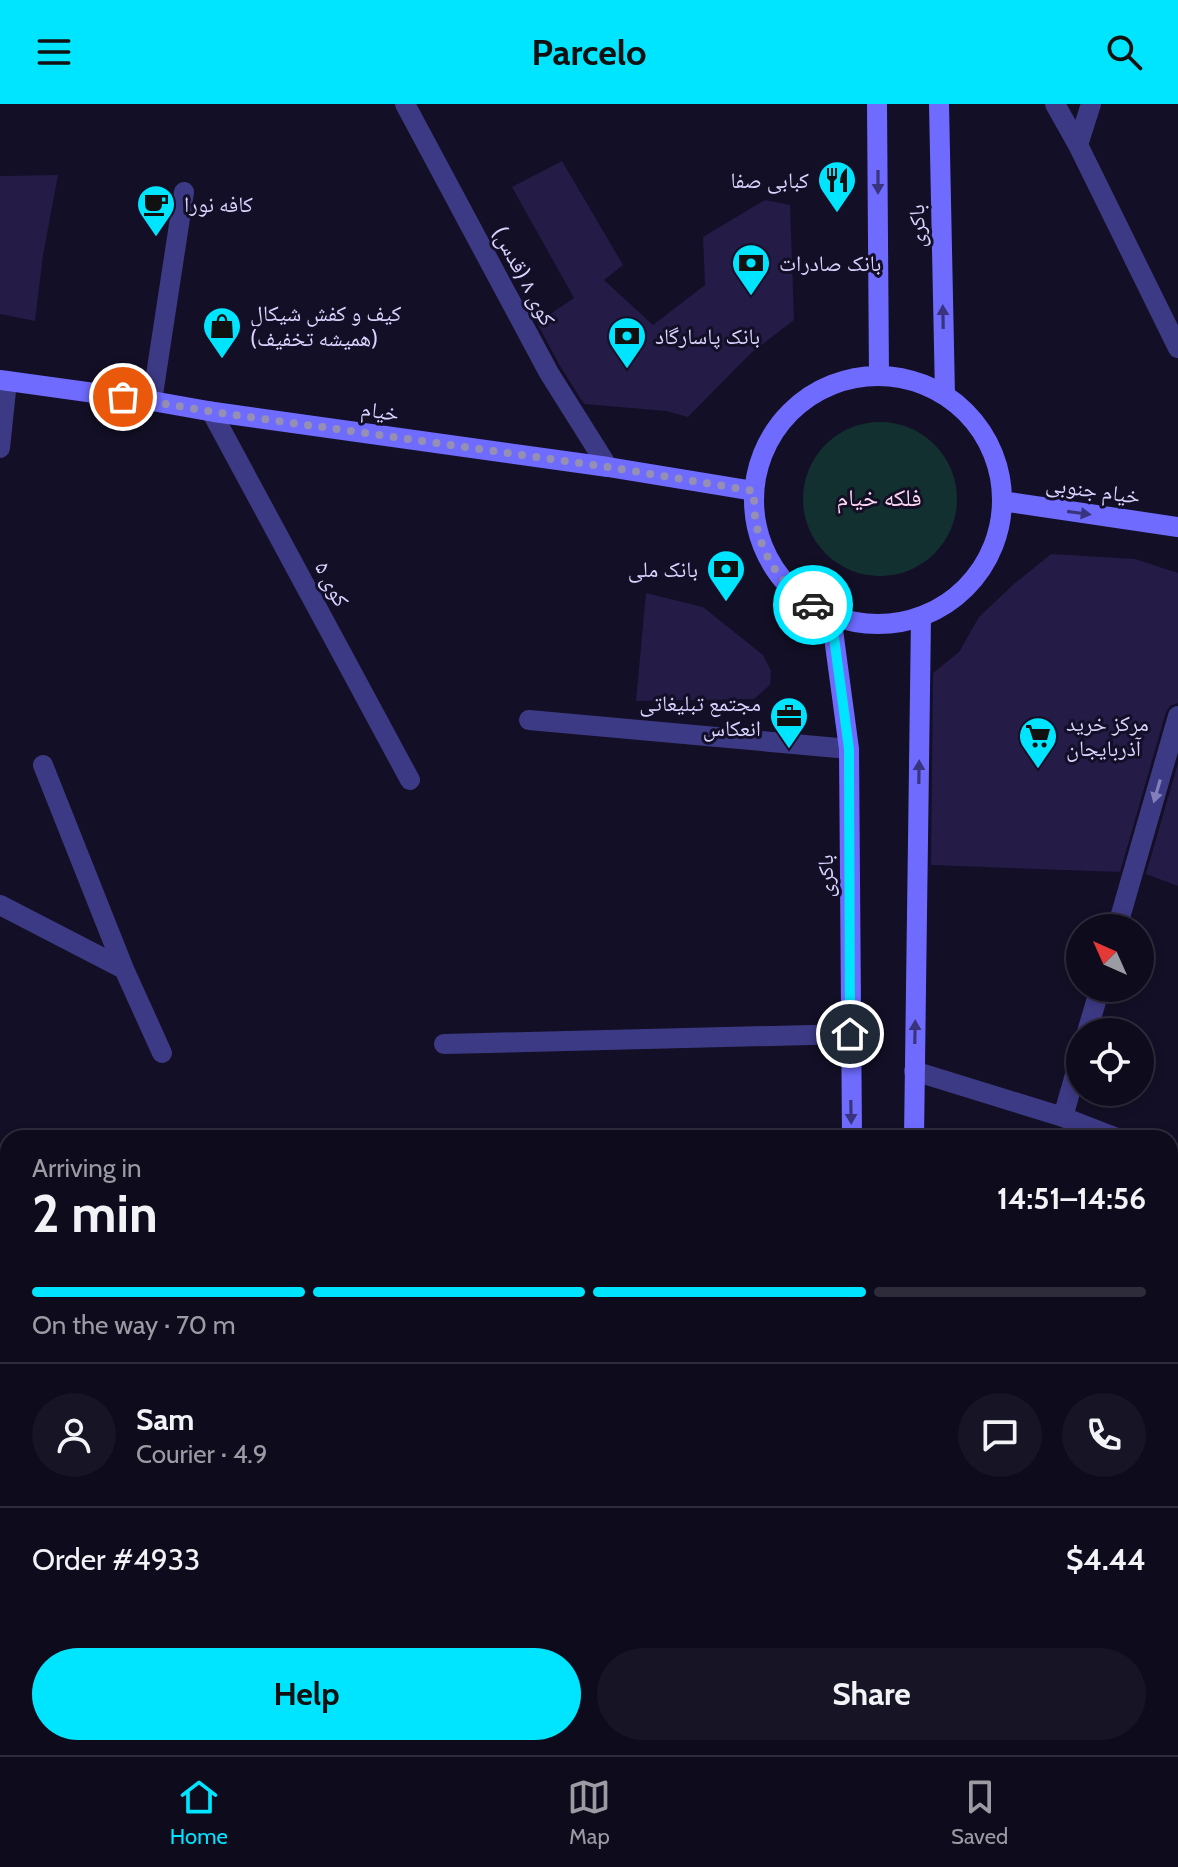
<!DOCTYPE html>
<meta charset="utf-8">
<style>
:root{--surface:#0e0b1c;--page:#171425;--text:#f1f3f6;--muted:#9b9ba3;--line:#2e2b3b;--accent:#00e5ff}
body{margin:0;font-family:Cabin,"Noto Naskh Arabic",sans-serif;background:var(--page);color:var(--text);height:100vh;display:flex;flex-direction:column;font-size:30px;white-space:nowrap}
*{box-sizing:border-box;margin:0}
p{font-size:26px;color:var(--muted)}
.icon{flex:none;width:44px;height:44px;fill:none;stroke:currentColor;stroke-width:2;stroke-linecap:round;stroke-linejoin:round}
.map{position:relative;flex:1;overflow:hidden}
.side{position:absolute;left:0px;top:1026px;width:1178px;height:626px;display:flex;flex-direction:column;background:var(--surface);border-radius:24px 24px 0 0;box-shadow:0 4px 12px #0003,0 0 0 2px var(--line)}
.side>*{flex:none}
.needle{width:52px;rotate:315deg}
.tools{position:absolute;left:1066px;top:810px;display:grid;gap:16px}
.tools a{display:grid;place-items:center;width:88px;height:88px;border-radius:50%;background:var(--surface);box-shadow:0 4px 12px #0003,0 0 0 2px var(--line);font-size:40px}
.pin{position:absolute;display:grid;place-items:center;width:68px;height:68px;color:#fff;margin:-34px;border:4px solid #fff;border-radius:50%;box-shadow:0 2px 8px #0007}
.courier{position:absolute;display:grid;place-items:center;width:80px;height:80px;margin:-40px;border:6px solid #00e5ff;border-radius:50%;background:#fff;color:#222;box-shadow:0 2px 10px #0007}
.summary em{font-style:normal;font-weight:700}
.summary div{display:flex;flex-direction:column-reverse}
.summary{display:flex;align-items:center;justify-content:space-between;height:136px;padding:0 32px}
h1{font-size:52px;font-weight:700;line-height:60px}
.bar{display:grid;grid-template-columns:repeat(4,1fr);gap:12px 8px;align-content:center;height:96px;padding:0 32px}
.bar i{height:10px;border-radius:6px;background:var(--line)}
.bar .current{background:var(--accent)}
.bar p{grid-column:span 4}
.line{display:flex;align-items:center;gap:20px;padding:0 32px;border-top:2px solid var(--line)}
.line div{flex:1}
.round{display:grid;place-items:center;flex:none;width:84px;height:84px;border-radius:42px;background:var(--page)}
.button{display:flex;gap:16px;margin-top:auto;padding:16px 32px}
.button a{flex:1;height:92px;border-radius:48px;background:var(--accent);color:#111;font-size:32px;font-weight:700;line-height:92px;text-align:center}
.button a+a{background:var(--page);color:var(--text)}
header{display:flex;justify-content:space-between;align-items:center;height:104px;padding:0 32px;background:var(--accent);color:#111;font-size:36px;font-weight:700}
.dock{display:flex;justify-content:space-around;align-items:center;height:112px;border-top:2px solid var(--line);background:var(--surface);font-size:22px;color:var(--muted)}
.dock a{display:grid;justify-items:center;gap:4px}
.dock .current{color:var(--accent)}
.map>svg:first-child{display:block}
</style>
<header><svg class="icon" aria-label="menu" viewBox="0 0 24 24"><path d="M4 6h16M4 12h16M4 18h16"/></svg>Parcelo<svg class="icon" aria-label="search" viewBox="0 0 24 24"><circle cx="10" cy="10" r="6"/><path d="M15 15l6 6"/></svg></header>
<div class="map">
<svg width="1178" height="1651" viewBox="0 0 1178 1651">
<rect width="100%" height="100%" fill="#130f26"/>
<path fill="#12302f" d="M803 395a77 77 0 1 1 154 0a77 77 0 1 1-154 0Z"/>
<path fill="#241b47" d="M562 57 623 161 604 176 653 221 705 181 703 133 765 96 790 101 794 216 751 249 688 313 666 307 584 300 560 262 537 219 574 194 512 83Z
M58 71 43 151 35 217 0 210V72Z
M1051 450 1135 455 1178 469V599L1170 602 1166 608 1120 768 931 761 933 569 959 548 979 513 1014 480Z
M646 489 703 503 763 551 771 567 770 581 754 595 636 597Z
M1178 659V782L1146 770Z"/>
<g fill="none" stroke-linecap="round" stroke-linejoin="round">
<path stroke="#3d3a85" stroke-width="20" d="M1170 1336 1178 1335
M1170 1547H1178"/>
<path stroke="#3d3a85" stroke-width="20" d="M405 0 549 269 608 363
M1055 0 1078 41 1178 244
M1078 41 1091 0
M152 297 184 88
M211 307 410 676
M0 344 7 277
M529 616 849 645
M43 661 124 865 162 949
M0 801 124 865
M1117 824 1178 612
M1087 928 1100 884
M444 940 850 930
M914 967 1063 1013 1117 1034
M1063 1013 1080 953
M1170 1054 1178 1057
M412 1651 414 1644"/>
<path stroke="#6f6bff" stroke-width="20" d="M877 0 879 272
M939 0 945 291
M754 396a124 124 0 1 1 248 0a124 124 0 1 1-248 0Z
M0 276 152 297 214 308 608 363 754 387
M1002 397 1178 423
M831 511 849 645 852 1034
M914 1034 921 513
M915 1644V1651
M851 1651V1644"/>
</g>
<defs><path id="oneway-solid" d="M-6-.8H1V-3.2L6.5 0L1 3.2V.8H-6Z" transform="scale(2)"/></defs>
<g fill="#38347d">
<use href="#oneway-solid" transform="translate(878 78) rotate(90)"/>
<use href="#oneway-solid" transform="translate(943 213) rotate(-91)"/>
<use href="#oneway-solid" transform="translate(1079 409) rotate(8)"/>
<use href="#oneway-solid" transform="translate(919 668) rotate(-89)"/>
<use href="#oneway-solid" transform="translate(915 928) rotate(-89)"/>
<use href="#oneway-solid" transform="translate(851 1008) rotate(89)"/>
</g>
<use fill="#837fbc" href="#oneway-solid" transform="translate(1157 687) rotate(106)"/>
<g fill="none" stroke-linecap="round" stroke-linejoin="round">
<path stroke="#948fb3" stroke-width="8" stroke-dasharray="0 14.4" d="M123 293 214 308 608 363 754 387C754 397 754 409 756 419 762 452 783 484 813 501"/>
<path stroke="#00e5ff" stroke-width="10" d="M813 501 831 511 849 645 850 930"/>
</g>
<defs>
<symbol id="restaurant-pin" viewBox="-11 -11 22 30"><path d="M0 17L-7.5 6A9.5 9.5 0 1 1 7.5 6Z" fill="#00e5ff" stroke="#130f26"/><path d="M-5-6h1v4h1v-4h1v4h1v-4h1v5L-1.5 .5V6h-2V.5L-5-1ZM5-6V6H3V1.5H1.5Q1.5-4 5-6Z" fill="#111"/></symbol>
<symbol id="cafe-pin" viewBox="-11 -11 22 30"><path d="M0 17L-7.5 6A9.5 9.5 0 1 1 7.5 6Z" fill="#00e5ff" stroke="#130f26"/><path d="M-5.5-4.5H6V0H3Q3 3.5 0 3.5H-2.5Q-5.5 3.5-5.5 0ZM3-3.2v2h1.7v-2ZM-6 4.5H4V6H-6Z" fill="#111"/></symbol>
<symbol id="bank-pin" viewBox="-11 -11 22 30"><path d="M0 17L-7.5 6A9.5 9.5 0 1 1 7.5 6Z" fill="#00e5ff" stroke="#130f26"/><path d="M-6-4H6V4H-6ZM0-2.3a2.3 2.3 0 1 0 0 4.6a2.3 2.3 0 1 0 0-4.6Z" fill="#111"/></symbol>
<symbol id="shop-pin" viewBox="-11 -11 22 30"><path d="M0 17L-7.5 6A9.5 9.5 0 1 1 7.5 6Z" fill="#00e5ff" stroke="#130f26"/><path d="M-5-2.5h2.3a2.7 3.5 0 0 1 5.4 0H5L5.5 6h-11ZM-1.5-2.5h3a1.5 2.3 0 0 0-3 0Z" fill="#111"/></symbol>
<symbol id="office-pin" viewBox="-11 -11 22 30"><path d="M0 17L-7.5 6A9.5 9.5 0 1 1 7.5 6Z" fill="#00e5ff" stroke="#130f26"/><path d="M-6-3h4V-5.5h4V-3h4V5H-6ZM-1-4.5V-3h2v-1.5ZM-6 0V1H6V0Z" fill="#111"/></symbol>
<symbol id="supermarket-pin" viewBox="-11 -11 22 30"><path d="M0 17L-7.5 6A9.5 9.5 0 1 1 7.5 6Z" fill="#00e5ff" stroke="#130f26"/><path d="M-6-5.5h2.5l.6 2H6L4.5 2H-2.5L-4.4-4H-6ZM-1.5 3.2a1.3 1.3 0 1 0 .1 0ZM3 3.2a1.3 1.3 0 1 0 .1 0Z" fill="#111"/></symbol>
</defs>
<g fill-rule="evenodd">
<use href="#restaurant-pin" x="815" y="54" width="44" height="60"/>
<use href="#cafe-pin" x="134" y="78" width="44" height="60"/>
<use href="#bank-pin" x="729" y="137" width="44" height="60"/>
<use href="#shop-pin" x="200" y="200" width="44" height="60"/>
<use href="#bank-pin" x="605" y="210" width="44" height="60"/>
<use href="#bank-pin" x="704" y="443" width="44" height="60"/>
<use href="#office-pin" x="767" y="590" width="44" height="60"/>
<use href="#supermarket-pin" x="1016" y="610" width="44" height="60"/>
</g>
<g text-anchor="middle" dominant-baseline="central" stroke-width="6" stroke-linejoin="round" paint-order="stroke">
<g font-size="22" fill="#d9d4ff" stroke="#130f26" text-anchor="start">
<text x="809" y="76" text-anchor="end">کبابی صفا</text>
<text x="184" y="100">کافه نورا</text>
<text x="779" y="159">بانک صادرات</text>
<text x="250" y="209">کیف و کفش شیکال<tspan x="250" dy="25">(همیشه تخفیف)</tspan></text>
<text x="655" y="232">بانک پاسارگاد</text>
<text x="698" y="465" text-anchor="end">بانک ملی</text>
<text x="761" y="599" text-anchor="end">مجتمع تبلیغاتی<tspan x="761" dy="25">انعکاس</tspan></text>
<text x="1066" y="619">مرکز خرید<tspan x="1066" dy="25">آذربایجان</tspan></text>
</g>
<g font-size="22" fill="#d9d4ff" stroke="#130f26">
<text transform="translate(917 122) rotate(-91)">باکری</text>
<text transform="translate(524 172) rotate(62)">کوی ۸ (قدس)</text>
<text transform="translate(380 307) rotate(8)">خیام</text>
<text transform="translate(1093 386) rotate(8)">خیام جنوبی</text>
<text transform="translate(332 480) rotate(62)">کوی ۵</text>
<text transform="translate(825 772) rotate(-90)">باکری</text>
</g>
<g font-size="24" fill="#ffd6f0" stroke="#130f26">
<text x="879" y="393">فلکه خیام</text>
</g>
</g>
</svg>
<div class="tools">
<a><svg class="needle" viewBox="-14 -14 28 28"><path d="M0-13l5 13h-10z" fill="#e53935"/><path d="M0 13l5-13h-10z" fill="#9b9ba3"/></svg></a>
<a><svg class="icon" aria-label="locate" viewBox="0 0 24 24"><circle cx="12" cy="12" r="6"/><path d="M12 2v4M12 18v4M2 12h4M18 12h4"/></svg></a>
</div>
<div class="pin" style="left:123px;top:293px;background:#ea580c"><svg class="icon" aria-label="bag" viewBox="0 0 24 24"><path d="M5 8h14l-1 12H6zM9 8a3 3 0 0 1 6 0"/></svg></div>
<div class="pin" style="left:850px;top:930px;background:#1f2937"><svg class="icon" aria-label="home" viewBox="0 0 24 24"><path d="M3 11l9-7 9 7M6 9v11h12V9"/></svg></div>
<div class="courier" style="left:813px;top:501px"><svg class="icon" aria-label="car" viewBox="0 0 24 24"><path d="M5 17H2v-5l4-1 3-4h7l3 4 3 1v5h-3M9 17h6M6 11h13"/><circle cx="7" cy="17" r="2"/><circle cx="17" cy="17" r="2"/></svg></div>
<section class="side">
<div class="summary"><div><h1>2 min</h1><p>Arriving in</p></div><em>14:51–14:56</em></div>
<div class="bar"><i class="current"></i><i class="current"></i><i class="current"></i><i></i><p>On the way · 70 m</p></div>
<div class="line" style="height:144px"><a class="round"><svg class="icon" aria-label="person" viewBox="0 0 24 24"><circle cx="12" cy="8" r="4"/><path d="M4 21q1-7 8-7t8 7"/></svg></a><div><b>Sam</b><p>Courier · 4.9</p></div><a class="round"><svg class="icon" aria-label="chat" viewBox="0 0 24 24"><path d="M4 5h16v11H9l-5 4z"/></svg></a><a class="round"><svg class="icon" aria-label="phone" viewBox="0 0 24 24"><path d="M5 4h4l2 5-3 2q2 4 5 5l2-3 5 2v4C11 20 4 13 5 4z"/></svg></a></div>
<div class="line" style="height:104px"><div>Order #4933</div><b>$4.44</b></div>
<div class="button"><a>Help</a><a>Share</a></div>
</section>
</div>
<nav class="dock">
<a class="current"><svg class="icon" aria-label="home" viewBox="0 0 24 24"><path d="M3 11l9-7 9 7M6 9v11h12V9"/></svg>Home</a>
<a><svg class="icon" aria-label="map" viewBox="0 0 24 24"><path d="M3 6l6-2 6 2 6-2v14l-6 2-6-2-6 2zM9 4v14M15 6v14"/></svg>Map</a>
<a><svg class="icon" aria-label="saved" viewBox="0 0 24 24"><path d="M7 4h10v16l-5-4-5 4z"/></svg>Saved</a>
</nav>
